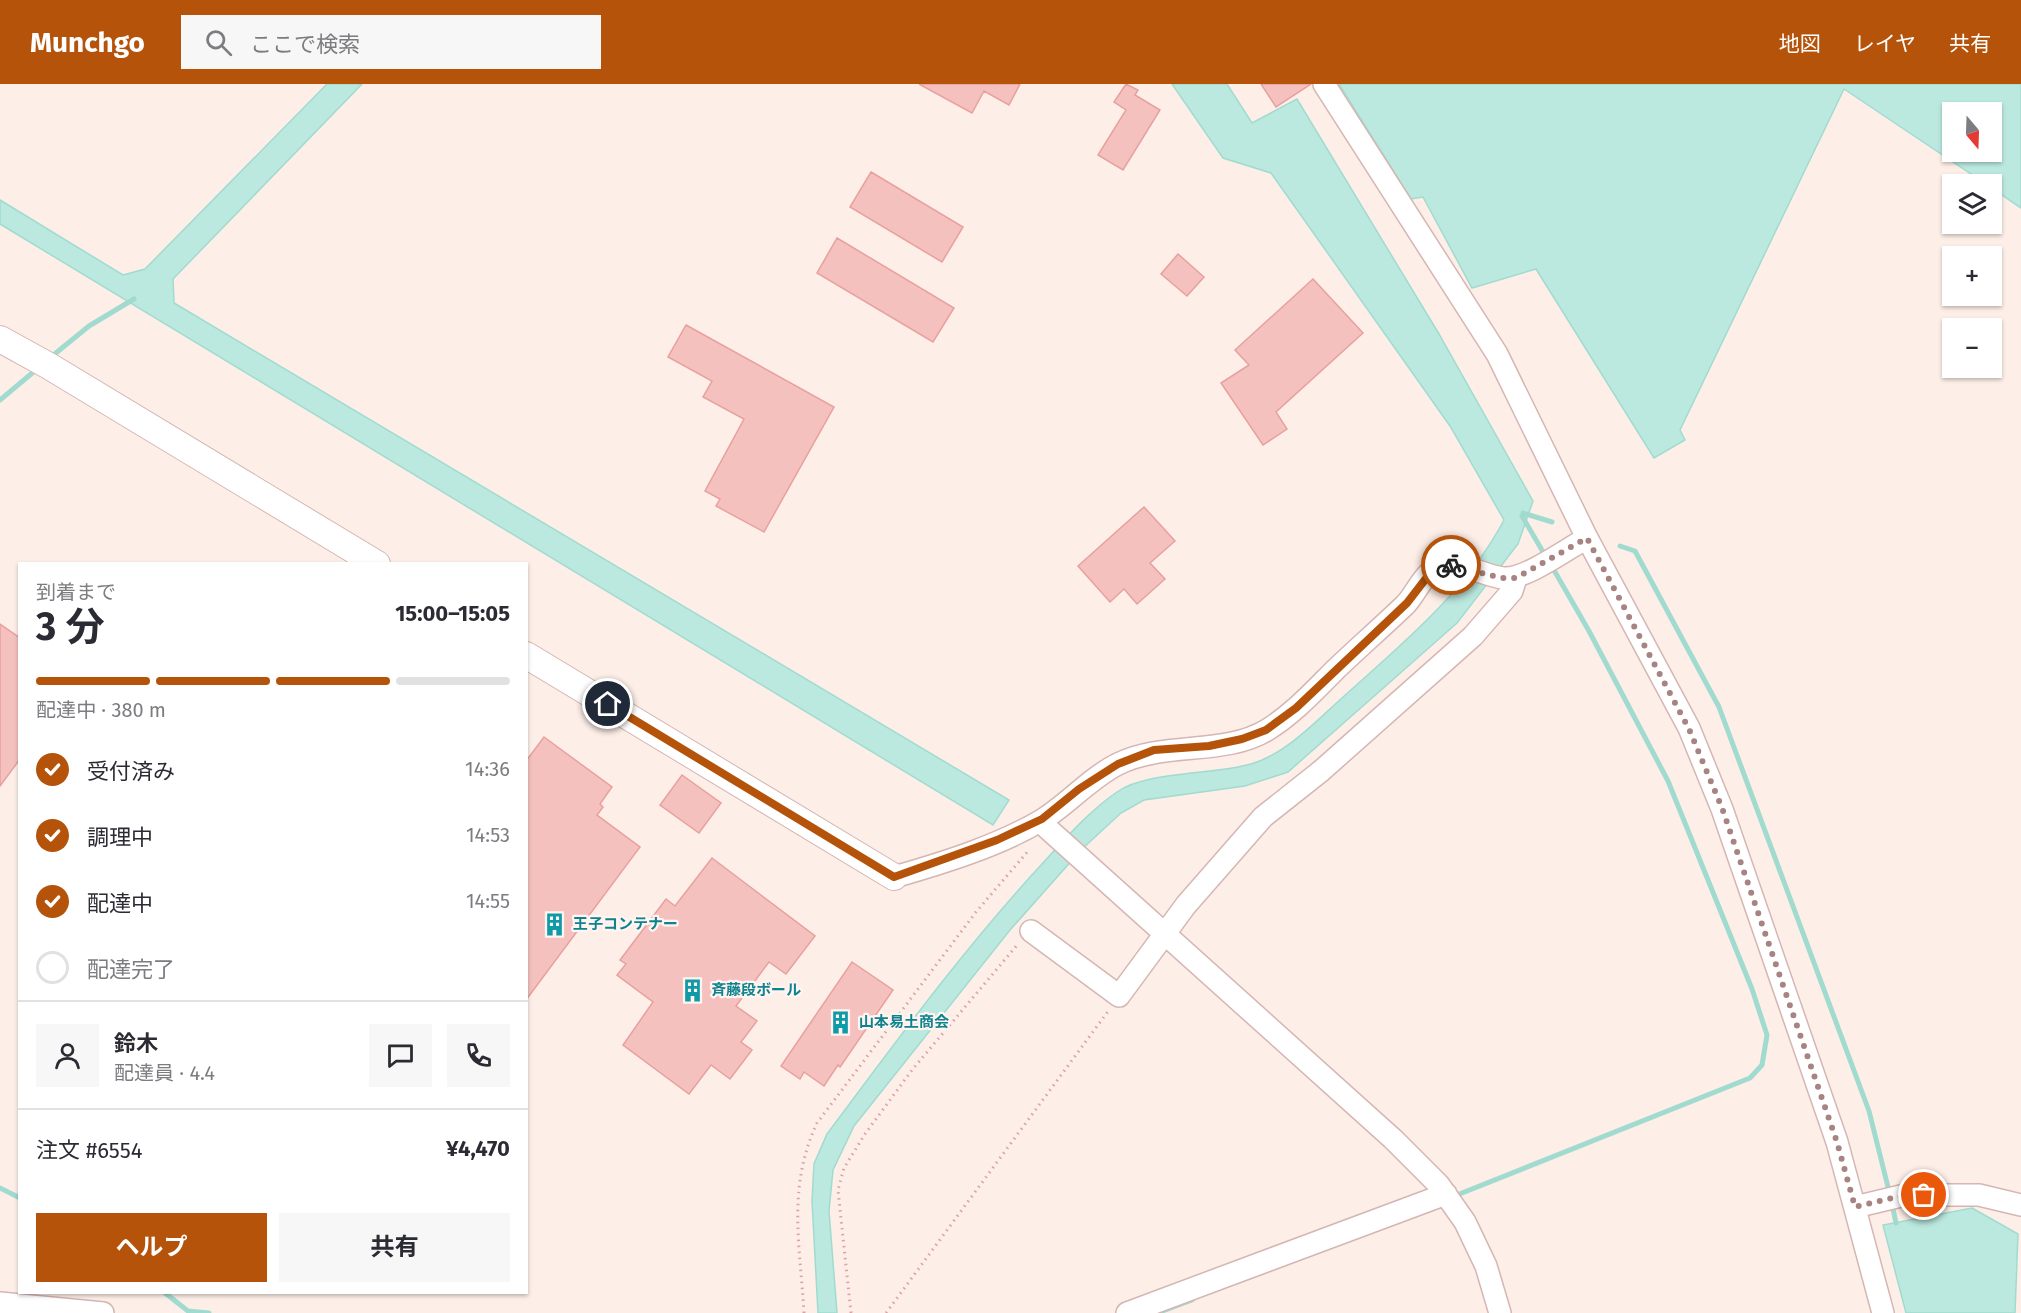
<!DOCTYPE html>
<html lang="ja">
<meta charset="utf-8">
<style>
:root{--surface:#fff;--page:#f7f7f7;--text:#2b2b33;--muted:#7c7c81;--line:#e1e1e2;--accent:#b45309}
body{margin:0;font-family:"Fira Sans","Noto Sans JP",sans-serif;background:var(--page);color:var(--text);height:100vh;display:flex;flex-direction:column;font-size:22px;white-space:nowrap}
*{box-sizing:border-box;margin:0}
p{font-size:20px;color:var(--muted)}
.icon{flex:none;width:33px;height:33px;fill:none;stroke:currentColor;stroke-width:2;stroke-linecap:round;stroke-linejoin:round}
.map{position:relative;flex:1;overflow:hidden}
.drawer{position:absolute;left:18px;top:478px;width:510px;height:732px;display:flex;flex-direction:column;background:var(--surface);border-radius:0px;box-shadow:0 2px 4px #0004}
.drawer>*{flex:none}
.needle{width:39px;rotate:161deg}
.tools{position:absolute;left:1942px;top:18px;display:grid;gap:12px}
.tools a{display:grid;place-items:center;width:60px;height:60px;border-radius:0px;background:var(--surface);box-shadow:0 2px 4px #0004;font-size:30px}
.pin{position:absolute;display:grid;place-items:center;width:51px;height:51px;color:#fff;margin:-26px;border:3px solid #fff;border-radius:50%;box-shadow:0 2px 6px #0007}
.courier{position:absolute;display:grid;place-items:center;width:60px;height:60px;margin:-30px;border:4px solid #b45309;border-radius:50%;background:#fff;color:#222;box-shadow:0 2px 8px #0007}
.overview em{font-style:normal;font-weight:700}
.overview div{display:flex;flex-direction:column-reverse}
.overview{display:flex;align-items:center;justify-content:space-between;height:102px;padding:0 18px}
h1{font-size:39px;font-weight:700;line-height:45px}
.bar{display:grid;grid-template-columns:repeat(4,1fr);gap:9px 6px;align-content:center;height:72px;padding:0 18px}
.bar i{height:8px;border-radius:4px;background:var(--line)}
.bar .selected{background:var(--accent)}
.bar p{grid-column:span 4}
.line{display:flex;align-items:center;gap:15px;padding:0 18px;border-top:2px solid var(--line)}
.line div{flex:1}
.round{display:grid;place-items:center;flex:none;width:63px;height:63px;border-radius:0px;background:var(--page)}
ol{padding:0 18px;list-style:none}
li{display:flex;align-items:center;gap:18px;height:66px}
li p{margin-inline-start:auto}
li .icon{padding:6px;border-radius:50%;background:var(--accent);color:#fff;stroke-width:4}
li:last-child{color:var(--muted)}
li i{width:33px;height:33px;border:3px solid var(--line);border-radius:50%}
.action{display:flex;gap:12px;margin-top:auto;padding:12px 18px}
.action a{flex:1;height:69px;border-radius:0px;background:var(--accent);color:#fff;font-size:24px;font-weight:700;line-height:69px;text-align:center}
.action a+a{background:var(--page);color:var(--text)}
header{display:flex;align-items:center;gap:36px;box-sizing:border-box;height:84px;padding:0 30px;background:var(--accent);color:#fff}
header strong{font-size:28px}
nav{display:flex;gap:33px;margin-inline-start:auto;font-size:21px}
.search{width:420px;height:54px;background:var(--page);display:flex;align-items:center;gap:15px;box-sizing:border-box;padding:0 21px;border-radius:0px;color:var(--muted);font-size:22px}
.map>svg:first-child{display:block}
</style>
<header>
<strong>Munchgo</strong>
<div class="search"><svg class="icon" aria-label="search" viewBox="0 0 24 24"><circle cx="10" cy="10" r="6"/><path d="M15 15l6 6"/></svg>ここで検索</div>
<nav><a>地図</a><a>レイヤ</a><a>共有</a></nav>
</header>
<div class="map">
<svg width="2021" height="1229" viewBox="0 0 2021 1229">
<rect width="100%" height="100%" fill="#fdeee8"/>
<path fill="#bbe9df" stroke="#a1dbcf" stroke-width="1.5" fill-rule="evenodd" d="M327 0H362L173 195 174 219 1009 716 993 741 0 140V116L123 191 145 185Z
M1172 0H1227L1252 39 1297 15 1439 250 1533 417 1518 460 1457 539 1288 688 1245 702 1144 716 1121 729 1082 765 1010 846 854 1042 833 1086 829 1127 837 1229H818L812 1117 814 1080 827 1050C895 959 964 864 1042 780 1065 755 1089 727 1117 708 1147 687 1214 691 1251 680 1286 670 1316 637 1342 614 1402 560 1466 508 1504 436L1450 342 1271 89 1223 74Z
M1339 0H2021V124L1992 104V100H1986L1844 5 1680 346 1685 356 1654 374 1536 185 1472 204 1423 113 1411 115ZM1953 28H1992V68H1953Z
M1972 1124 2018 1150 2015 1229H1906L1883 1141Z"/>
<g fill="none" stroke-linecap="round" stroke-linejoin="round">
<path stroke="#a1dbcf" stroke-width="5" d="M51 273 89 242 134 215
M0 316 37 285
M1523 429 1552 438
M1522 432 1546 473
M1620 462 1635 467 1719 623 1869 1027 1890 1111
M0 1104 20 1114
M1452 1113 1750 994 1762 981 1767 951 1752 905 1668 697 1589 547 1551 481
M1892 1120 1896 1139
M165 1209 188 1227 209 1229
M1157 1229 1192 1216"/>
</g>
<path fill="#f4c1bf" stroke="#e8a09e" stroke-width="1.5" d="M919 0H1020L1009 21 984 7 972 29Z
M1126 0 1138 6 1135 11 1160 26 1123 86 1098 71 1126 26 1114 18Z
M1261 0H1311L1276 23Z
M871 88 963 143 942 178 850 123Z
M837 154 954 224 933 258 817 189Z
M1178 170 1204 193 1187 212 1161 190Z
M1313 195 1363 249 1276 328 1287 345 1263 361 1221 299 1249 281 1235 266Z
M686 241 834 323 764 448 716 422 720 415 705 407 744 335 703 313 712 297 668 273Z
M1144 423 1175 457 1150 479 1165 495 1137 520 1124 505 1110 518 1078 482Z
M0 540 20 554V675L0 702Z
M544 653 612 703 600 720 603 723 597 731 640 763 526 916V677Z
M682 691 721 719 699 749 660 721Z
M712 774 815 852 786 890 769 878 736 922 757 937 741 958 752 966 730 995 711 981 689 1010 623 961 653 918 617 891 626 880 620 876 666 815 675 822Z
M852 878 893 906 840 983 838 981 824 1002 804 988 800 995 781 982Z"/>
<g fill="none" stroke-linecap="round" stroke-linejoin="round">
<defs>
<path id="minor" d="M1324 0 1497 270 1587 454 1689 644 1722 725 1837 1058 1883 1229
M1042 736 1047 744 1393 1055 1439 1101 1465 1138 1486 1182 1500 1229
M894 793C943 779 998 762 1042 736 1068 720 1090 694 1118 680 1165 657 1224 672 1267 646 1293 630 1314 607 1335 586 1358 564 1382 543 1405 521 1415 511 1421 494 1433 486 1455 472 1480 491 1503 494 1525 496 1565 466 1587 454
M1031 847 1119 912 1186 821 1263 733 1321 687 1473 552 1512 507 1516 494
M1855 1123 1905 1111H1979L2021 1121
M0 1219 103 1229
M1127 1229 1446 1110"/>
<path id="tertiary" d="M0 255 49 282 377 480
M526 571 894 793"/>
</defs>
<use href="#minor" stroke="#d5b6b3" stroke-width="24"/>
<use href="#tertiary" stroke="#d5b6b3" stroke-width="28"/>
<path stroke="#daa3a1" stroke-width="3" stroke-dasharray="1.5 4.5" stroke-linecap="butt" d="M804 1229C800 1160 787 1103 817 1039L976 828 1029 766
M851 1229 838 1106 844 1084 865 1050 912 986 1018 860
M886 1229 1109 926"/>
<use href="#minor" stroke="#fff" stroke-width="21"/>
<use href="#tertiary" stroke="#fff" stroke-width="26"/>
</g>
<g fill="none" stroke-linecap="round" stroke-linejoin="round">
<path stroke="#a78381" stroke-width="6" stroke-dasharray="0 10.8" d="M1451 481 1501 494H1516L1587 454 1689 645 1722 724 1837 1058 1855 1123 1905 1111H1924"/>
<path stroke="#b45309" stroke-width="8" d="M608 620 894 793 997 756 1042 735 1079 705 1118 680 1154 666 1209 662 1242 655 1266 646 1296 624 1407 519 1431 488 1443 481H1451"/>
</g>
<defs>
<symbol id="building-bare" viewBox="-9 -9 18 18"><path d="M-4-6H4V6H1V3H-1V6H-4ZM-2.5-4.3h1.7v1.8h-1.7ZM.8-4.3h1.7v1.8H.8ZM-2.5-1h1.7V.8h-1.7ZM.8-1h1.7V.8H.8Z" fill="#0f9aa8" stroke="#fff4f0" stroke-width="2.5" paint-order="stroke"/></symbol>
</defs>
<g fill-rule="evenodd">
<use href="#building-bare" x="538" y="824" width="33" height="33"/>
<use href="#building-bare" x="676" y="890" width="33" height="33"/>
<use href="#building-bare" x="824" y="922" width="33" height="33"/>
</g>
<g text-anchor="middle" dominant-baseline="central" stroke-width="4.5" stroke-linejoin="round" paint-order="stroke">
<g font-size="15" font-weight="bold" fill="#0d838f" stroke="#fff4f0" text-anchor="start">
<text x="573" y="840">王子コンテナー</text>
<text x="711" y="906">斉藤段ボール</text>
<text x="859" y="938">山本易土商会</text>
</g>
</g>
</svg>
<div class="tools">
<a><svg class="needle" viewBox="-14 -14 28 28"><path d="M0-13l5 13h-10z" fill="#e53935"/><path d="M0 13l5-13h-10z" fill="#7c7c81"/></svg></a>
<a><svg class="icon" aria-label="layers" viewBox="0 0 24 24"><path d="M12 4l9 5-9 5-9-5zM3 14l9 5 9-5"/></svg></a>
<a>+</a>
<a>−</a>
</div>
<div class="pin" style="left:1924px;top:1111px;background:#ea580c"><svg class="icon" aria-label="bag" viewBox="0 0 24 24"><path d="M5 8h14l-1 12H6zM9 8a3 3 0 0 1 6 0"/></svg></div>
<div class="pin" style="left:608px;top:620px;background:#1f2937"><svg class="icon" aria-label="home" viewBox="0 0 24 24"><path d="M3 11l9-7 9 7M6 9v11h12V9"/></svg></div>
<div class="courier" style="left:1451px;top:481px"><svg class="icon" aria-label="bike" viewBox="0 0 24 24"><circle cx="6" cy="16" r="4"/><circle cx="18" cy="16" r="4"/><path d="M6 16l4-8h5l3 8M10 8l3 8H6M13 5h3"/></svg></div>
<section class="drawer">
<div class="overview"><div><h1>3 分</h1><p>到着まで</p></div><em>15:00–15:05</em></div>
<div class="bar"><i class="selected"></i><i class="selected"></i><i class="selected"></i><i></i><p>配達中 · 380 m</p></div>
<ol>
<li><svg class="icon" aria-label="check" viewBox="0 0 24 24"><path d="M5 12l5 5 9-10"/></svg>受付済み<p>14:36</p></li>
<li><svg class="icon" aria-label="check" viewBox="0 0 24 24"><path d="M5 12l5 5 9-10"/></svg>調理中<p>14:53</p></li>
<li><svg class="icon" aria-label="check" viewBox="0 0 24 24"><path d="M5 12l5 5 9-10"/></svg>配達中<p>14:55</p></li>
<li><i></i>配達完了</li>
</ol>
<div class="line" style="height:108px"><a class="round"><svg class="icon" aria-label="person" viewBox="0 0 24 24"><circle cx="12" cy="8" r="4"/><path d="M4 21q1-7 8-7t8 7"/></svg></a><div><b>鈴木</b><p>配達員 · 4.4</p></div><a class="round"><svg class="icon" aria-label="chat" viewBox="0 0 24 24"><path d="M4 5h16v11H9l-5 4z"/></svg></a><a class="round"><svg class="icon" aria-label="phone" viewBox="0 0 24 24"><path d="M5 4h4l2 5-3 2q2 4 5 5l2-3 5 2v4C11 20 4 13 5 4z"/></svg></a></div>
<div class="line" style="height:78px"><div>注文 #6554</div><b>¥4,470</b></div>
<div class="action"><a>ヘルプ</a><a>共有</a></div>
</section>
</div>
